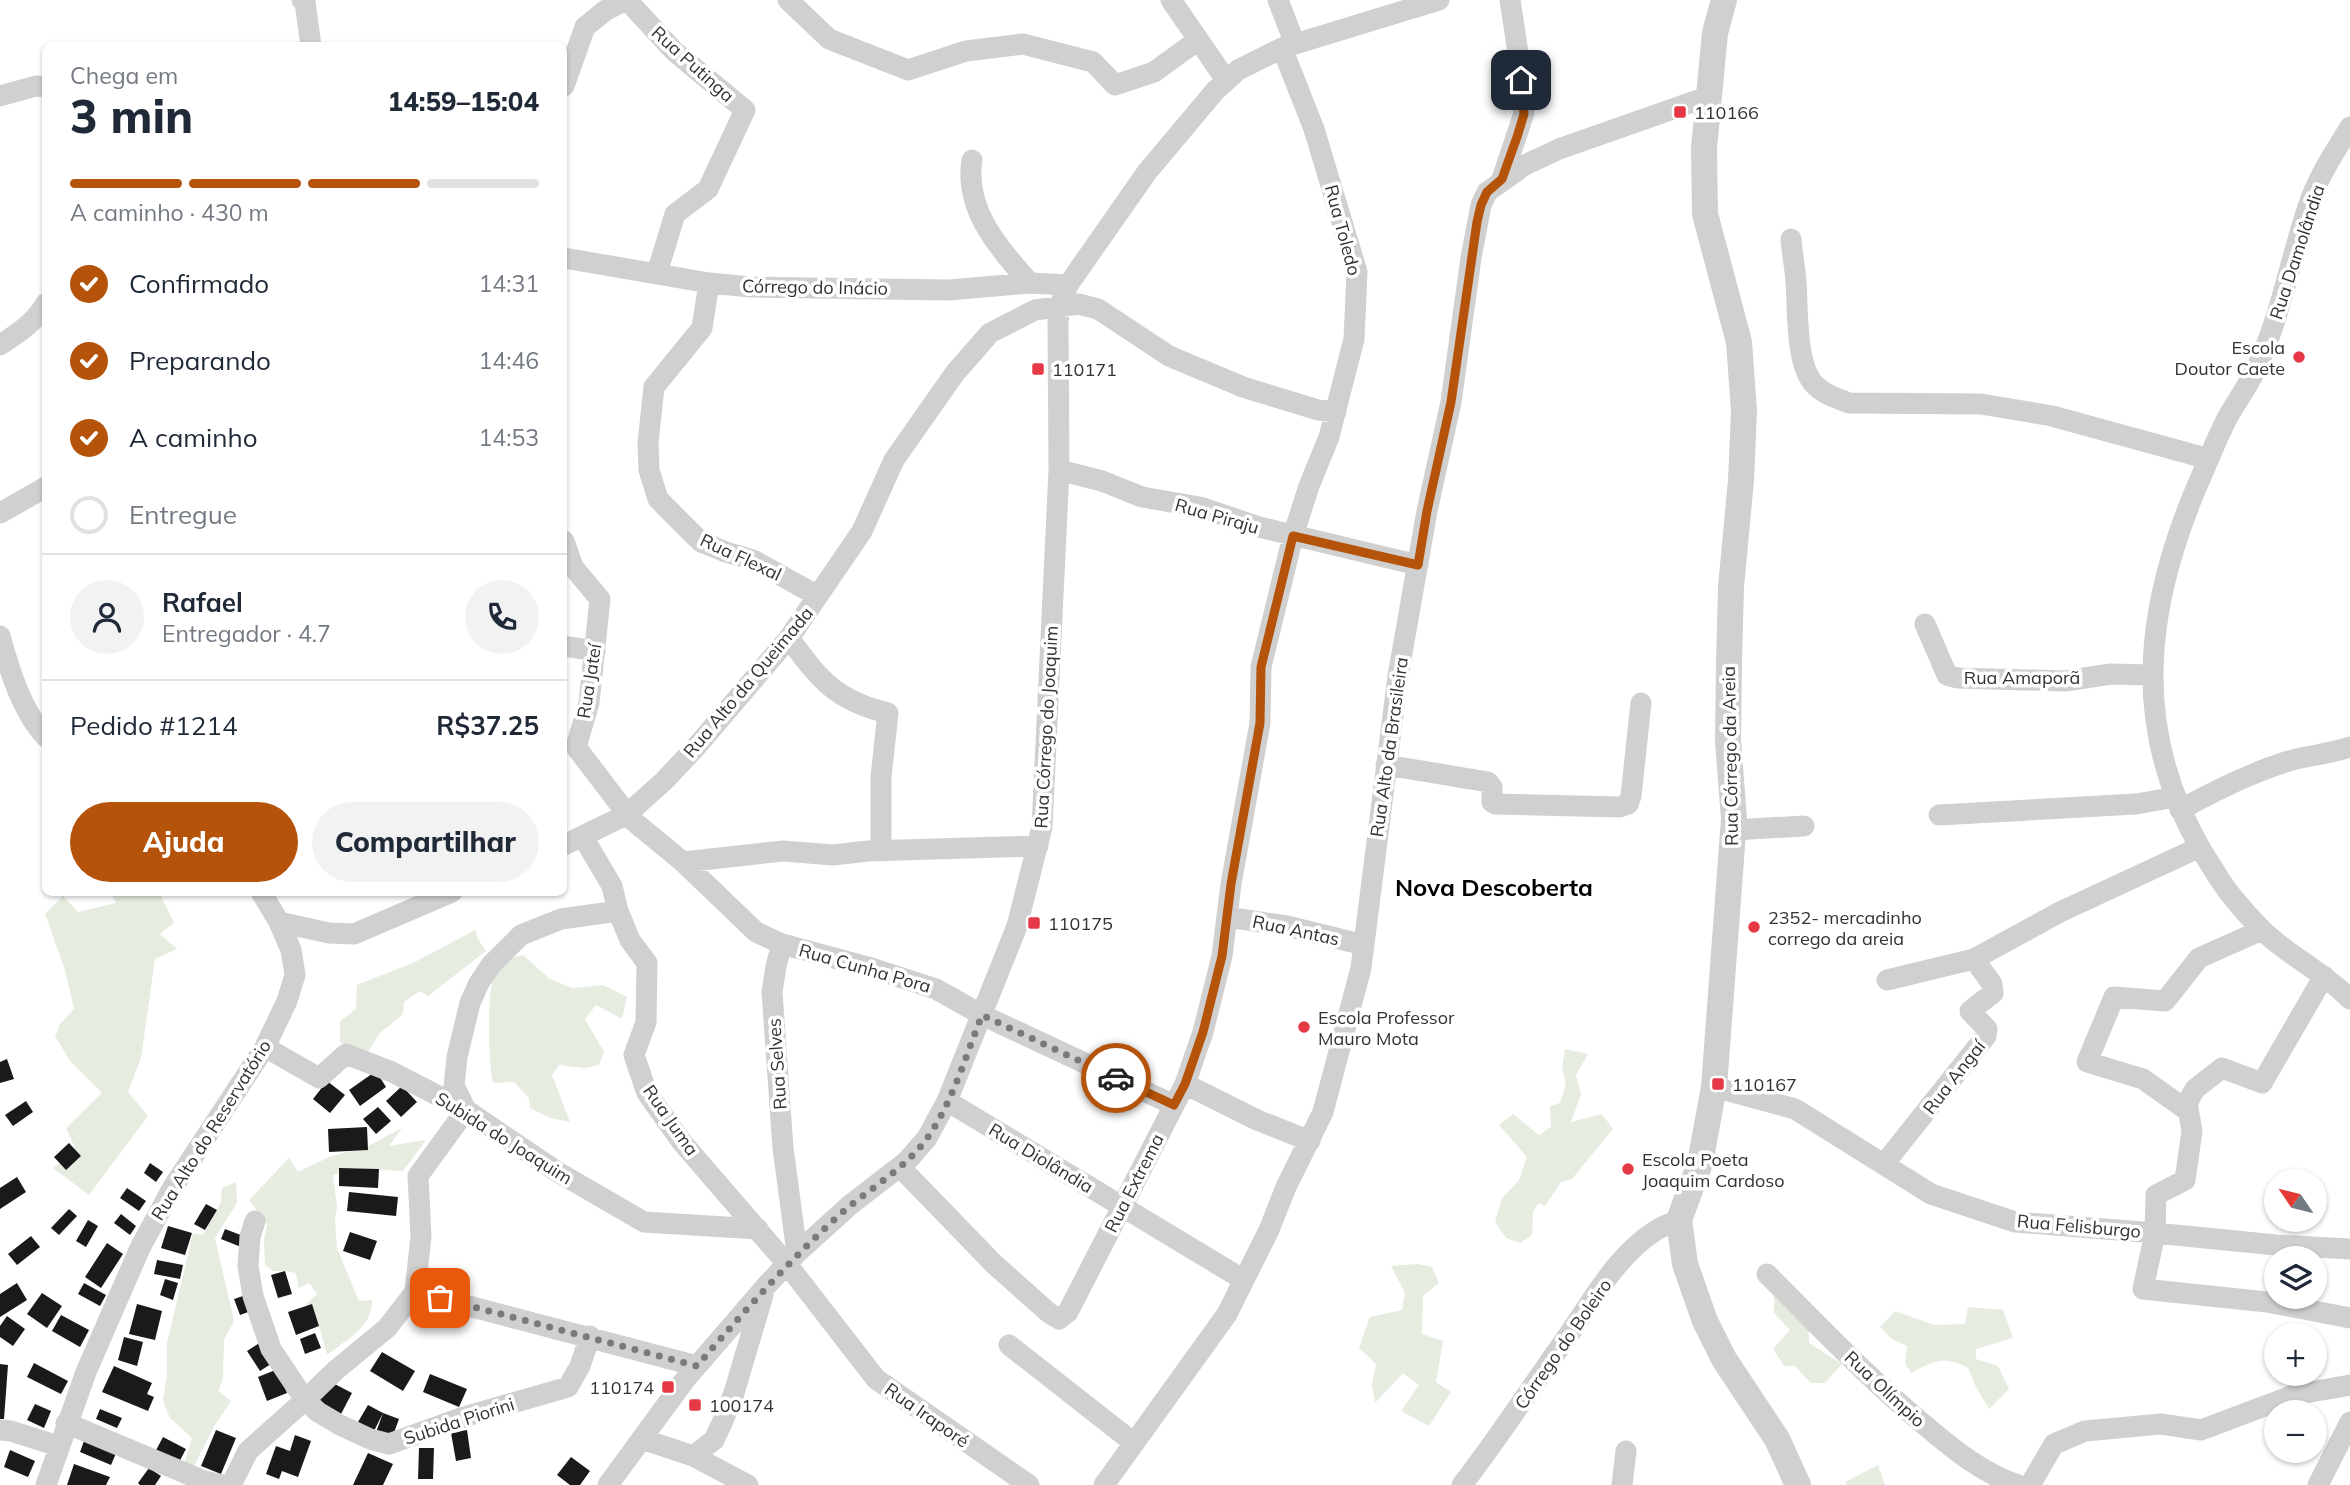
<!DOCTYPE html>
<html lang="pt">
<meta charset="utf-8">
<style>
:root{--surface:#fff;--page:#f2f2f3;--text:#1f2937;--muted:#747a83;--line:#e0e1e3;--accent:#b45309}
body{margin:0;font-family:Mulish,sans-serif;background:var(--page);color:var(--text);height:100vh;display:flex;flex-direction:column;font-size:26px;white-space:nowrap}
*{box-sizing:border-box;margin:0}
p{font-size:23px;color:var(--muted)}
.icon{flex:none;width:38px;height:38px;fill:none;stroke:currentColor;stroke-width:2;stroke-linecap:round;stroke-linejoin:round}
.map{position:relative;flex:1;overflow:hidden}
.drawer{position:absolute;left:42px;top:42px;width:525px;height:854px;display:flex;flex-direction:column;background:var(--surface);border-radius:10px;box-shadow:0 2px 5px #0004}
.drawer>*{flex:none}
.needle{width:46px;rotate:305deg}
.controls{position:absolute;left:2264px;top:1169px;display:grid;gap:14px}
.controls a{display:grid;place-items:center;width:63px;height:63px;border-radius:50%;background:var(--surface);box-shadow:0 2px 5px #0004;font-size:35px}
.pin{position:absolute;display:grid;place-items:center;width:60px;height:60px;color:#fff;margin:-30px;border-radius:14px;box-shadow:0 4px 10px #0006}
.courier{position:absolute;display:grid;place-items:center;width:70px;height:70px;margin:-35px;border:5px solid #b45309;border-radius:50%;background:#fff;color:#222;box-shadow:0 2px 9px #0007}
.head em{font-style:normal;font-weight:800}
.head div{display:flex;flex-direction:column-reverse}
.head{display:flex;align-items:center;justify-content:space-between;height:119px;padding:0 28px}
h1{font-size:46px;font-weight:800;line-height:52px}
.bar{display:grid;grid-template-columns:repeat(4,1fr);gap:10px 7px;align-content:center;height:84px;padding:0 28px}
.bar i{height:9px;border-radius:5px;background:var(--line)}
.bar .active{background:var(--accent)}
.bar p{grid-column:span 4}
.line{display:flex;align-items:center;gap:18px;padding:0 28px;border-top:2px solid var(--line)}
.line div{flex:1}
.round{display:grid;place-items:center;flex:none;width:74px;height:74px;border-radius:37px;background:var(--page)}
ol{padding:0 28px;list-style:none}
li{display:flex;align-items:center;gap:21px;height:77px}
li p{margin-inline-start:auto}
li .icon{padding:7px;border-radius:50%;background:var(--accent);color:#fff;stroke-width:4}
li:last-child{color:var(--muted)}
li i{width:38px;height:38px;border:4px solid var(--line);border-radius:50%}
.button{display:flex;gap:14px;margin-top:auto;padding:14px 28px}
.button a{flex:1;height:80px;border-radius:42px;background:var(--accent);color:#fff;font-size:28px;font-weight:800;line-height:80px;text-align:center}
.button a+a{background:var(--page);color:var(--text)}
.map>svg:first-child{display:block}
</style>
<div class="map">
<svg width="2350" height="1485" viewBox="0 0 2350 1485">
<rect width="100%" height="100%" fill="#fff"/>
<path fill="#e6ecdf" d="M111 893 160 894 174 923 160 934 177 949 155 959 141 1058 128 1092 148 1116 89 1195 53 1168 67 1158 75 1148 66 1128 102 1093 70 1061 55 1036 60 1024 74 1009 65 970 45 914 63 896 78 912 116 903Z
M475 930 478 939 486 951 428 996 420 991 404 1002 403 1014 379 1034 365 1057 340 1042V1021L356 1009 357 985 415 962Z
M523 955 550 979 572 988 603 985 627 997 622 1019 596 1005 585 1019 604 1052 599 1065 585 1068 559 1065 552 1075 570 1122 550 1118 530 1108 529 1098 514 1082 493 1083C489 1063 486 995 494 977 499 963 510 958 523 955Z
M1565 1049 1588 1054 1576 1075 1581 1094 1571 1122 1602 1114 1613 1129 1572 1179 1561 1182 1545 1206 1539 1203 1533 1212 1532 1235 1520 1243 1506 1238 1495 1222 1502 1198 1519 1180 1527 1157 1499 1125 1513 1114 1539 1135 1551 1127 1550 1106 1560 1103 1566 1084 1562 1067Z
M402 1128 389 1146 426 1140 403 1171 355 1168 333 1175 337 1207 335 1221 337 1248 359 1301 372 1300C372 1328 347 1339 327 1355L319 1326 306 1304 317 1294 309 1283 299 1288 296 1273 287 1271H273L265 1265 264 1239 267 1224 249 1200 289 1158 298 1172 329 1157 368 1146Z
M236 1182 237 1203 215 1238 234 1321 224 1340 223 1379 218 1391 231 1401 213 1428 193 1468 184 1464 192 1438 170 1418 163 1401 167 1375V1343L193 1233 203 1235 221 1202 222 1188Z
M1417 1264 1432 1267 1439 1283 1423 1296 1422 1334 1443 1341 1436 1382 1451 1392 1429 1426 1401 1411 1419 1385 1403 1373 1375 1403 1372 1385 1376 1364 1359 1348 1370 1317 1402 1310 1405 1293 1391 1266Z
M1774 1296 1809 1321V1343L1842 1364 1825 1383H1811L1795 1366H1784L1773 1349 1790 1330 1774 1313Z
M1968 1307 2003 1310 2013 1338 1976 1349V1359L1998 1366 2009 1389 1989 1409 1976 1387 1968 1368C1944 1355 1933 1361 1911 1373L1905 1363 1907 1346 1892 1339 1880 1327 1895 1311 1934 1325 1965 1324Z
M1878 1465 1885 1485H1847L1845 1482Z"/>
<path fill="#1a1a1a" d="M7 1059 14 1079 0 1083V1062Z
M376 1071 386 1087 360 1106 349 1090Z
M327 1081 345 1095 330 1113 313 1099Z
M402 1086 417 1102 401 1117 386 1101Z
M26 1101 33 1112 13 1126 5 1115Z
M378 1107 391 1121 376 1134 363 1119Z
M367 1127 368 1150 329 1152 328 1129Z
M69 1143 81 1156 66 1170 54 1157Z
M150 1163 163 1172 156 1182 144 1173Z
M339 1168 379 1169 378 1188 339 1186Z
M17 1177 26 1192 0 1209V1188Z
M127 1188 146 1201 139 1211 120 1198Z
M349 1192 398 1197 396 1216 347 1211Z
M206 1204 217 1210 205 1230 194 1224Z
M69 1209 77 1216 59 1235 51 1228Z
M121 1214 136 1226 130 1235 114 1223Z
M88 1220 98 1226 86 1247 76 1241Z
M168 1226 192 1233 185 1255 161 1248Z
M225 1229 246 1237 241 1247 221 1239Z
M350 1232 377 1241 370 1260 343 1251Z
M31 1236 40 1247 17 1265 8 1254Z
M107 1243 123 1254 101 1288 85 1277Z
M157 1260 183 1265 180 1279 154 1274Z
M285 1271 292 1294 278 1298 271 1275Z
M165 1279 178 1283 173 1300 160 1295Z
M17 1283 27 1300 0 1317V1294Z
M84 1283 106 1295 100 1306 78 1294Z
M42 1293 62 1306 47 1328 27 1314Z
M246 1295 251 1311 240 1315 234 1299Z
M137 1304 162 1311 155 1340 129 1334Z
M312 1304 319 1326 296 1335 288 1312Z
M61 1315 89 1330 80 1347 52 1331Z
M7 1316 25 1329 13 1346 0 1337V1326Z
M315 1333 321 1348 305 1354 300 1339Z
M124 1337 143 1342 137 1366 118 1360Z
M261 1342 274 1362 260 1371 247 1351Z
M382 1352 415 1371 403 1391 370 1371Z
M34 1363 68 1381 61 1394 27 1377Z
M0 1364 8 1365 4 1419H0Z
M114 1366 152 1383 147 1394 154 1397 148 1411 102 1392Z
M278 1369 287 1393 267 1401 258 1377Z
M430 1374 467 1389 459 1407 423 1392Z
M329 1381 352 1393 341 1414 317 1401Z
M35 1404 51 1411 44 1428 27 1420Z
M368 1405 383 1413 374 1431 358 1422Z
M100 1409 122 1418 117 1428 96 1419Z
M383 1413 399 1419 391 1441 375 1435Z
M216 1430 236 1438 221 1474 201 1466Z
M467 1430 471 1458 456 1461 451 1433Z
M295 1435 311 1441 298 1477 282 1471 279 1479 266 1474 276 1446 290 1451Z
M163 1437 186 1449 177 1466 154 1454Z
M85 1438 117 1451 111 1465 80 1452Z
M419 1448H434L433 1479H418Z
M10 1450 35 1461 28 1477 4 1467Z
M368 1453 393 1464 383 1485H353Z
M571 1457 590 1471 580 1485H570L557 1475Z
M74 1464 110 1477 106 1485H67Z
M149 1468 161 1476 155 1485H140L138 1483Z"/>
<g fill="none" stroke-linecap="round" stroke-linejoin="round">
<path stroke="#d0d0d0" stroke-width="21" d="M302 0 305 2 311 46
M788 0 829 39 908 70 966 51 1023 44 1093 62 1115 85 1154 72 1198 40
M1171 0 1226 80
M1278 0 1295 44
M564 86 585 27 606 10 627 0 674 51 745 110 708 189 675 214 657 273
M0 96 36 86 46 87
M2350 127C2335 152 2317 178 2308 207 2291 257 2282 309 2261 358 2253 378 2241 395 2230 413 2217 436 2208 462 2197 486 2144 611 2131 730 2202 851 2212 867 2222 885 2234 899 2243 910 2253 921 2263 931 2289 956 2324 972 2350 999
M972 160C964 209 999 249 1030 283
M1502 179 1524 113 1519 59 1510 0
M1791 239C1792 253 1795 267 1796 282 1798 307 1795 368 1816 386 1824 394 1838 399 1849 403L1981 404 2052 416 2209 459
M564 258 709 283 751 287 949 290 1030 283 1068 285
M709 283 702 328 654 387 648 443 649 470 658 499 701 542 726 552 753 560 818 596
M0 345C17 334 36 322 46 303
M1059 470 1102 481 1142 497 1200 507 1259 527 1418 565
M0 513 46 487
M564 541 573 567 600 599 589 703 576 747 627 814
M1925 624 1947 675 1958 678 2065 681 2111 674 2152 675
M0 636C9 669 22 712 46 737
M789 638C819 679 836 701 888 713L881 777V850
M564 646 595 651
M1386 765 1488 782 1492 787V802L1495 804 1620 807 1628 804 1631 796 1641 703
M2180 810C2216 790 2256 770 2296 759 2315 755 2332 753 2350 747
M626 815 683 862 783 851 833 855 868 851 1038 846
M1939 815 2136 804 2176 797
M1733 830 1804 826
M583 837 612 886 618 911 630 940 647 963 646 1022 634 1055 647 1093 681 1141 787 1264 876 1379 1029 1485
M564 845 626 815 664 781 696 747 789 638 862 531 894 460 955 373 990 333 1035 310 1079 304 1098 309 1169 356 1243 387 1318 410 1336 412
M683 862 756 932 782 944 871 968 936 989 982 1015 1174 1105
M618 911 561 919 521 935 491 965 479 983 470 1003 457 1057 454 1086 466 1110 418 1176 421 1236 415 1292 697 1366
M1227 917 1287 926 1364 945
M279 922 329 933 354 934 452 892
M782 944 776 966 772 992 783 1148 797 1253
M2324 976 2262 1083 2222 1068 2195 1089 2187 1103 2192 1131 2185 1180 2156 1195 2155 1233 2143 1289 2267 1302 2350 1318
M1887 980 1974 959 2060 912 2200 847
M265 1047 319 1078 346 1054 392 1072 466 1110 556 1171 644 1222 758 1229
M1185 1084 1257 1120 1310 1141
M1714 1087 1795 1109 1931 1194 2015 1222 2155 1233 2276 1245 2350 1249
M947 1101 1244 1280
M2188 1111 2143 1079 2087 1062 2114 997 2165 1001 2199 958 2262 930
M1884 1164 1986 1036 1987 1029 1970 1011 1993 993 1992 984 1974 959
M900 1167 994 1264 1049 1313 1059 1319 1068 1312 1185 1084 1203 1032 1222 956 1231 884 1260 723 1261 667 1293 536 1309 486 1329 437 1354 339 1357 272 1314 129 1282 48
M255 1221 250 1237 248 1266 253 1296 271 1349 305 1400 336 1370 387 1328 415 1292
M1767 1274C1819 1326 1870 1380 1927 1427 1954 1450 1984 1474 2018 1485
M1009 1345 1134 1443
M66 1423 204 1481 223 1485
M0 1430 11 1431 58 1446
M642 1439 693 1456 748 1485
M693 1456 714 1440 722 1423 734 1393 763 1295
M46 1485 86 1372 140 1248 173 1187 265 1047 287 1001 295 975 291 950 279 922 261 892
M231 1485 248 1451 305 1400 318 1412 340 1425 370 1439 389 1444 464 1417 568 1387 580 1366 590 1336
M608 1485 684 1381 766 1286 797 1253 850 1205 907 1161 927 1138 947 1101 1017 926 1042 827 1059 470 1058 323 1060 305 1068 285 1147 172 1215 91 1238 70 1282 48 1439 0
M1104 1485 1227 1314 1269 1230 1286 1187 1323 1112 1361 968 1398 676 1427 511 1451 402 1471 258 1481 205 1487 192 1525 165 1559 149 1707 97
M1462 1485C1499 1437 1532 1386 1567 1337 1593 1300 1616 1256 1655 1231 1662 1226 1671 1223 1679 1220
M1622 1485 1626 1451
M2030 1485 2054 1444 2085 1431 2161 1424 2201 1430 2294 1395 2350 1385
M2318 1485 2350 1422"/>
<path stroke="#d0d0d0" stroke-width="26" d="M1724 0 1715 33 1704 148 1705 214 1739 342 1744 411 1741 480 1731 587 1729 663 1728 741 1734 819 1714 1087 1700 1163 1679 1220 1685 1264 1705 1321 1724 1359 1777 1439 1798 1485"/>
</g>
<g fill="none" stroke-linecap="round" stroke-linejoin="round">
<path stroke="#7a7a7a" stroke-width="7" stroke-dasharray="0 12.6" d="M440 1298 697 1366C742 1314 786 1264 836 1218 866 1190 905 1170 928 1137 953 1101 966 1055 982 1015L1116 1078"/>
<path stroke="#b45309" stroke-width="9" d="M1116 1078 1174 1105 1185 1084 1203 1032 1222 956 1231 884 1260 723 1261 667 1293 536 1418 565 1427 511 1451 402 1477 222 1481 205 1487 192 1502 179 1517 137 1524 114 1521 80"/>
</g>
<g fill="#e63946" stroke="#fff" stroke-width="2.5">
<rect x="1673" y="105" width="14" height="14" rx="3.5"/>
<circle cx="2299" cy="357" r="7"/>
<rect x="1031" y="362" width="14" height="14" rx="3.5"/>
<rect x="1027" y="916" width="14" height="14" rx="3.5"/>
<circle cx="1754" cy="927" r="7"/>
<circle cx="1304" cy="1027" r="7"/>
<rect x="1711" y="1077" width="14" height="14" rx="3.5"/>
<circle cx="1628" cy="1169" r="7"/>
<rect x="661" y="1380" width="14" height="14" rx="3.5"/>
<rect x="688" y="1398" width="14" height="14" rx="3.5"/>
</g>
<g text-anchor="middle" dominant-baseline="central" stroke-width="7" stroke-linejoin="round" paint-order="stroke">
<g font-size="18" fill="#333" stroke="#fff">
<text transform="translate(693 64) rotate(42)">Rua Putinga</text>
<text transform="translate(1343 230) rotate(75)">Rua Toledo</text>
<text transform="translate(2297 252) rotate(-72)">Rua Damolândia</text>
<text transform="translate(815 287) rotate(1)">Córrego do Inácio</text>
<text transform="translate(1217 516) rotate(16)">Rua Piraju</text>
<text transform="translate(741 557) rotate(25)">Rua Flexal</text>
<text x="2022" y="677">Rua Amaporã</text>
<text transform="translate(589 681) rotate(-81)">Rua Jateí</text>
<text transform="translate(748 682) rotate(-50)">Rua Alto da Queimada</text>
<text transform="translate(1046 727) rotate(-87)">Rua Córrego do Joaquim</text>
<text transform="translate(1389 747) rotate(-82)">Rua Alto da Brasileira</text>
<text transform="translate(1730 756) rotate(-91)">Rua Córrego da Areia</text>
<text transform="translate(1296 930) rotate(12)">Rua Antas</text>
<text transform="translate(865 968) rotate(16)">Rua Cunha Pora</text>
<text transform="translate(777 1064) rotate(-94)">Rua Selves</text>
<text transform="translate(1954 1077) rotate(-52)">Rua Angaí</text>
<text transform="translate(671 1120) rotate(55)">Rua Juma</text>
<text transform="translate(211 1130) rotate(-58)">Rua Alto do Reservatório</text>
<text transform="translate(504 1138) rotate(32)">Subida do Joaquim</text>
<text transform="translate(1041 1158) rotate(31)">Rua Diolândia</text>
<text transform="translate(1134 1183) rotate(-63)">Rua Extrema</text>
<text transform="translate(2079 1226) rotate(5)">Rua Felisburgo</text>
<text transform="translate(1563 1344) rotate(-55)">Córrego do Boleiro</text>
<text transform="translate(1885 1389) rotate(43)">Rua Olímpio</text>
<text transform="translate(927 1415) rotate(35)">Rua Iraporé</text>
<text transform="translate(459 1421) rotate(-18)">Subida Piorini</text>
</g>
<g font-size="18" fill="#333" stroke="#fff" text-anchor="start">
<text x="1694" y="112">110166</text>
<text x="2285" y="347" text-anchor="end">Escola<tspan x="2285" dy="21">Doutor Caete</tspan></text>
<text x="1052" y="369">110171</text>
<text x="1768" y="917">2352- mercadinho<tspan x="1768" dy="21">corrego da areia</tspan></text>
<text x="1048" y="923">110175</text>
<text x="1318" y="1017">Escola Professor<tspan x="1318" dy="21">Mauro Mota</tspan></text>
<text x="1732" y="1084">110167</text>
<text x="1642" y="1159">Escola Poeta<tspan x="1642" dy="21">Joaquim Cardoso</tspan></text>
<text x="654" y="1387" text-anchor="end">110174</text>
<text x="709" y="1405">100174</text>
</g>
<g font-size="24" font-weight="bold" fill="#000" stroke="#fff">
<text x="1494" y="887">Nova Descoberta</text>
</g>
</g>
</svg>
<div class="controls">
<a><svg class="needle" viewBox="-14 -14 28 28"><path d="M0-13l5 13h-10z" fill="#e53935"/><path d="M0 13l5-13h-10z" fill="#747a83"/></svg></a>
<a><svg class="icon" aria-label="layers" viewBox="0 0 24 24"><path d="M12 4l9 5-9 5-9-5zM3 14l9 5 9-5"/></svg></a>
<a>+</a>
<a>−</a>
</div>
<div class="pin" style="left:440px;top:1298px;background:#ea580c"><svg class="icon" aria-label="bag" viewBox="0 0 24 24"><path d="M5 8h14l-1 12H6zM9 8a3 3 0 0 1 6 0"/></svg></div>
<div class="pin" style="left:1521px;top:80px;background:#1f2937"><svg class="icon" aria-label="home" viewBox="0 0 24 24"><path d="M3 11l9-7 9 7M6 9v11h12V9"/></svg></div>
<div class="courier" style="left:1116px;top:1078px"><svg class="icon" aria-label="car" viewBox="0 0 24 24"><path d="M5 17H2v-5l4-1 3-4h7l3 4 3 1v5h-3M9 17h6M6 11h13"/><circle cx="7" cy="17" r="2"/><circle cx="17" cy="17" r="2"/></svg></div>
<section class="drawer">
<div class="head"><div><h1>3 min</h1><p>Chega em</p></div><em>14:59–15:04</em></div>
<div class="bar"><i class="active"></i><i class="active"></i><i class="active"></i><i></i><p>A caminho · 430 m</p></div>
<ol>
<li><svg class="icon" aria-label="check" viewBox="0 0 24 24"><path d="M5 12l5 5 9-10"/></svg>Confirmado<p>14:31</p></li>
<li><svg class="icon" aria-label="check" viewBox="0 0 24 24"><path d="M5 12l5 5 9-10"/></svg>Preparando<p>14:46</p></li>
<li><svg class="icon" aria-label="check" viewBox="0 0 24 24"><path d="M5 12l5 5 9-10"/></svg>A caminho<p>14:53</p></li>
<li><i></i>Entregue</li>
</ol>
<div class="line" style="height:126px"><a class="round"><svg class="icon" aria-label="person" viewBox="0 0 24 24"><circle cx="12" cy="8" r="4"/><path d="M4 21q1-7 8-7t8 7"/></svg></a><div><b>Rafael</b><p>Entregador · 4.7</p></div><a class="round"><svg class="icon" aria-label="phone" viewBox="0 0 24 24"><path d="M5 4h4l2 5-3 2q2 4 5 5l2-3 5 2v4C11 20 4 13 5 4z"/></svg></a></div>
<div class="line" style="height:91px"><div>Pedido #1214</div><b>R$37.25</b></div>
<div class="button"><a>Ajuda</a><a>Compartilhar</a></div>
</section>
</div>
